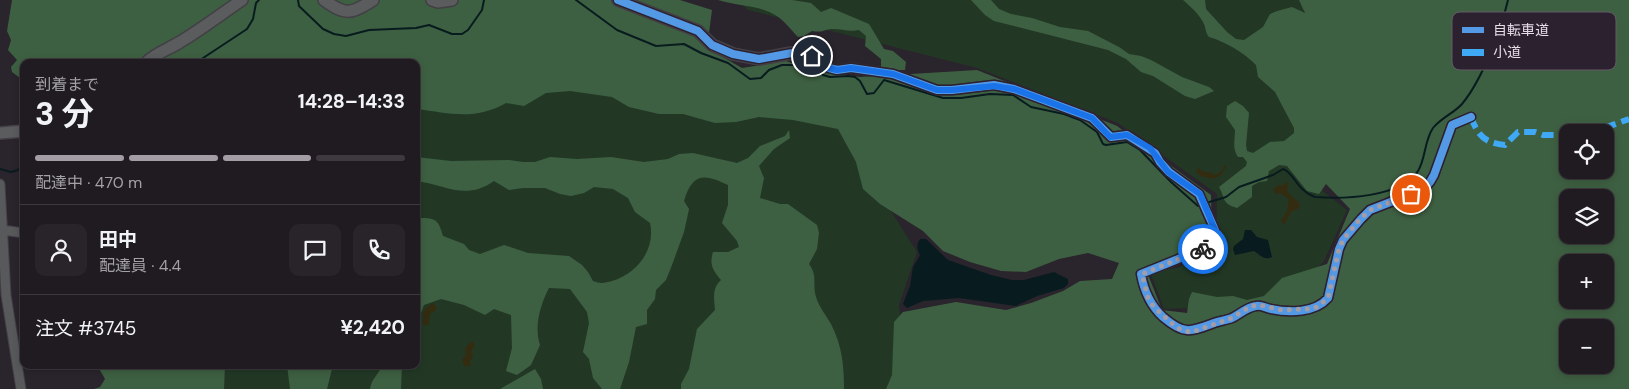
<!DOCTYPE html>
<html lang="ja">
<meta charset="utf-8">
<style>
:root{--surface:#201b21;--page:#28242a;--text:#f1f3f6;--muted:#a2a1a5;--line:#3d393f;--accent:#a49da6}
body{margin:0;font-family:"DM Sans","Noto Sans JP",sans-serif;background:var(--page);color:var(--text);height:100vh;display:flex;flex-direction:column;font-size:19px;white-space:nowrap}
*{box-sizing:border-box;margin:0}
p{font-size:16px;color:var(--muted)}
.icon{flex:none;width:28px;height:28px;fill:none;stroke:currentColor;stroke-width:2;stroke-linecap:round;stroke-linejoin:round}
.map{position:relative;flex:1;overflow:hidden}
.panel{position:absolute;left:20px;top:59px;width:400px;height:310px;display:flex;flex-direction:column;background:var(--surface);border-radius:10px;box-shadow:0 2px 8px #0003,0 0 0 1px var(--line)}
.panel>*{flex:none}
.buttons{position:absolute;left:1559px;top:124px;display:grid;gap:10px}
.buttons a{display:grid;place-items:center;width:55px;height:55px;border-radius:10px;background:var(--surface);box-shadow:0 2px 8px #0003,0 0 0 1px var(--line);font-size:25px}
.pin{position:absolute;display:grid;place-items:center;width:42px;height:42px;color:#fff;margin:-21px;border:2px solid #fff;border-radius:50%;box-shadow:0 1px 5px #0007}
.courier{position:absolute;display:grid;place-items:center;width:50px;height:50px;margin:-25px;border:4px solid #1a73e8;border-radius:50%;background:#fff;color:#222;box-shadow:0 1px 6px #0007}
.summary em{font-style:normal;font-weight:700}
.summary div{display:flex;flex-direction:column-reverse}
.summary{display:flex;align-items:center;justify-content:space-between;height:85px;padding:0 15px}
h1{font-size:32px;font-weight:700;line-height:38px}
.bar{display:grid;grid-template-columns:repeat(4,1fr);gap:8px 5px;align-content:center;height:60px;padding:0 15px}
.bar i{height:6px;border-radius:4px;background:var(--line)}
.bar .on{background:var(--accent)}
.bar p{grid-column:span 4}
.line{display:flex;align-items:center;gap:12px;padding:0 15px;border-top:1px solid var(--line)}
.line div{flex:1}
.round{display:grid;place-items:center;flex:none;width:52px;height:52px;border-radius:10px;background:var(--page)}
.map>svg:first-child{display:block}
</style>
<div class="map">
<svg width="1629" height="389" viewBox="0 0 1629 389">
<rect width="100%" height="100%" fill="#2a242c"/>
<path fill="#223825" d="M737 0H1304V11L1261 50 1305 131 1315 185 1347 210 1324 261 1298 288 1250 306 1164 309 1150 272 1177 268 1216 248 1217 194 1118 123 977 68 748 10Z
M566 80 836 125 917 252 899 305 908 389H221L223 365H416V82Z"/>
<path fill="#3e6042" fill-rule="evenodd" d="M12 0H680L712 10 707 48 742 68 786 61 819 71 860 77 977 70 1117 126 1211 195 1212 245 1176 265 1147 272 1162 310 1187 313 1189 299 1192 292 1217 297 1233 296 1247 300 1264 296 1282 278 1327 264 1350 209 1326 184 1319 194 1307 191 1287 166 1279 165 1269 171 1267 181 1259 182 1252 186V197L1237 208C1221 203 1226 199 1219 187L1246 166 1247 162 1243 157H1238C1232 149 1235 140 1235 130L1226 117 1227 106 1235 101 1243 106 1249 113 1246 145 1247 151 1253 153 1270 142 1284 141 1294 133V128L1275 92 1258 77 1256 65C1243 52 1226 42 1209 37 1205 32 1206 27 1203 22 1198 13 1191 7 1183 0H1205L1206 9 1227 32 1236 39 1244 40 1263 27 1270 14 1277 11 1292 7 1305 13 1299 0H1629V389H886L892 375 894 322 903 312 956 302 1006 310 1031 303 1063 291 1080 281 1112 279 1119 263 1088 253 1059 259 1026 272 1001 271 970 262 943 251 923 231 880 204 863 189 856 162 838 129 793 120 759 117 736 122 715 123 683 114H659L629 107 612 97 570 91 546 93 524 106 506 103C474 121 450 113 416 109V62H24V81L12 72 11 67 17 60 8 50 11 40 7 31ZM1568 132H1605V170H1568ZM1568 198H1605V235H1568ZM1568 262H1605V300H1568ZM1568 328H1605V365H1568Z
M718 0H792L811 3 821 12 831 8 869 24 884 49 893 51 906 62 905 70H891L881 67V59L865 46 866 36 859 30C849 32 842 29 833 29 824 29 824 33 812 31L804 36 798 37C791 30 784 20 775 15 759 5 736 6 718 0Z
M971 0H991L999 9 1011 14 1032 18 1060 27 1088 31 1119 47 1129 54 1141 56 1151 60 1182 77 1209 87 1214 91 1195 99 1185 96 1153 76 1141 72 1126 59 1108 50 994 21 985 15Z
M789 130 790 138 774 149 759 166 764 178 760 198 780 204H788L817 225 819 233 817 249 809 264C818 276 812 284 816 297 819 307 826 315 831 324 842 345 844 366 844 389H681V384L689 369 697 329 715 310C714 298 712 288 721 280 713 270 709 265 713 252H728L739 247 737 241 722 223 728 205V185C704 173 692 173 684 201L689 209 684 232 672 265 666 280 656 290 655 299 647 310V324L636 327 629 362 620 389H602L593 378 589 359 583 352 589 323 587 312 570 289 549 288C540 305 534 327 540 345L531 365 517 375 506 371 512 348 511 315 494 309 485 315 464 305 441 299 424 305 416 326V218C435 218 438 218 443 236L464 244 469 250 480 254 504 245 528 253 569 256 582 265 588 272 593 281C600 284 605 283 612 281 637 274 656 249 650 223L635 212 628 198 613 189 594 187 584 193 571 196 560 194 545 188H523L509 190 494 181C465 201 447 185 416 181V157L451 161 509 160 523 162H535L550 157 577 159 611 157 644 162 668 159 679 154 693 153 737 163 748 158 760 146 785 136Z
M97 365H225L224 389H94L100 387 105 379Z
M287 365H333L327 389H290Z
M383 365H402L401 389H370C371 380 379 373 383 365Z
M535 369 541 379 543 389H500Z"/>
<path fill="#342c10" d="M1224 165 1227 166 1221 175 1214 179 1200 176 1196 171 1198 168 1204 172H1210L1215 175 1222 171Z
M1286 182 1288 183 1287 191 1293 198 1298 201 1300 206 1298 209 1291 212 1284 225 1281 221 1287 211 1289 199 1280 193 1276 194 1273 191 1276 186 1283 185Z
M433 303 436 306V310L430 314 429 324 426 326 422 323 424 319 423 313 427 307Z
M470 342H473L475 346 471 351 473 356 470 361 471 365 465 367 462 360 466 355 465 349Z"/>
<path fill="#081c1f" d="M1245 230H1251L1257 237 1268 240 1272 257C1265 261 1260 255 1254 251L1235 255 1233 249 1234 246 1243 239Z
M920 239H926L948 260 991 275 1012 280H1024L1054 272 1068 279V284L1064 288 1037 296 1016 306 959 298 923 301 907 308 903 304 910 286 913 267 920 255C917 249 916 245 920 239Z"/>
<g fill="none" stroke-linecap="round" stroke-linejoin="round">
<path stroke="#081c1f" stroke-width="2" d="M298 0 299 6 323 29 334 34 346 36 369 30 416 28 429 25 452 34H462L468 30 482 10 484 0
M576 0 617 30 656 46 684 44 701 53 728 63 750 79 761 78 769 70 782 65H795L807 63 814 66 823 75 830 77 848 76 855 77 860 81 867 94 874 93 884 80 943 98H961L990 94 1013 95 1031 107 1064 114 1080 120 1097 132 1103 144 1106 145 1127 142 1140 150 1171 182 1198 206 1201 205
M197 62 247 29 253 19 256 3 259 0
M0 169 11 172 18 170 24 163
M1206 203 1226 197 1239 187 1273 175 1283 169C1294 172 1296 190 1315 197 1344 199 1399 198 1418 171 1426 158 1424 141 1433 128 1441 118 1454 113 1462 104 1482 80 1501 30 1508 0"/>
<defs>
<path id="street" d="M792 53 812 56 829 68 837 70 851 68 893 74 937 90H952L994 85 1014 89 1092 118 1111 137 1127 135 1155 153 1160 162 1169 172 1199 194 1215 230 1209 244 1203 249 1141 274C1144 291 1150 305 1163 317 1184 335 1190 332 1214 323 1220 321 1227 320 1232 318 1240 314 1247 307 1256 306 1262 305 1265 308 1271 309 1289 313 1315 313 1328 298L1339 249 1343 240 1361 219 1370 210 1424 189 1430 182 1434 175 1452 125 1471 117
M0 184 6 295 21 389
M2 230 24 233"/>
<path id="secondary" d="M324 0C346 16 351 14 373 0
M432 0 438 2 452 0
M618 0 698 31 712 45 733 54 759 59 792 53
M147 62C156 53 169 49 180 42 202 29 221 14 242 0
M0 133 24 131"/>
</defs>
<use href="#street" stroke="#433f45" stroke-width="11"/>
<use href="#secondary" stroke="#433f45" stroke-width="14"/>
<use href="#street" stroke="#57595b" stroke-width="9"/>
<use href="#secondary" stroke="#5a5c5e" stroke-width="11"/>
<path stroke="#3fa9f5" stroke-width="6" stroke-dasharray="12 6" stroke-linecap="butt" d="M1471 117C1478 136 1485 143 1505 145L1518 132H1535L1543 135H1568
M1587 132 1596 131 1629 119"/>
<defs>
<path id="cycleway" d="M618 0 698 31 712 45 733 54 759 59 792 53 812 56 829 68 837 70 851 68 893 74 937 90H952L994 85 1014 89 1092 118 1111 137 1127 135 1155 153 1160 162 1169 172 1199 194 1215 230 1209 244 1203 249 1141 274C1144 291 1150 305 1163 317 1184 335 1190 332 1214 323 1220 321 1227 320 1232 318 1240 314 1247 307 1256 306 1262 305 1265 308 1271 309 1289 313 1315 313 1328 298L1339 249 1343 240 1361 219 1370 210 1424 189 1430 182 1434 175 1452 125 1471 117"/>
</defs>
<use href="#cycleway" stroke="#2c212f" stroke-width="11"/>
<use href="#cycleway" stroke="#5399e6" stroke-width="8"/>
</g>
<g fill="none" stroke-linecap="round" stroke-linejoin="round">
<path stroke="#a49da6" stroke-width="5" stroke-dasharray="0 9" d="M1203 249 1142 274 1148 298 1154 307 1177 328 1185 331 1192 332 1232 318 1251 306 1259 305 1282 310 1308 309 1317 307 1328 298 1339 249 1343 240 1360 219 1370 210 1411 194"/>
<path stroke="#1a73e8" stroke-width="6" d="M812 56 829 68 837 70 851 68 893 74 937 90H952L994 86 1014 89 1092 118 1110 137 1127 135 1150 148 1168 172 1200 194 1215 230 1209 244 1203 249"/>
</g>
<rect x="1452" y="12" width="164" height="58" rx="8" fill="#2c212f" stroke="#645a66" stroke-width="1"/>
<rect x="1462" y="27" width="22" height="6" fill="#5399e6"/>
<rect x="1462" y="49" width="22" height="7" fill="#3fa9f5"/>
<g font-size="14" fill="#e5dee7">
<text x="1493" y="35">自転車道</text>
<text x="1493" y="57">小道</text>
</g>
</svg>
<div class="buttons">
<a><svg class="icon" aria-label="locate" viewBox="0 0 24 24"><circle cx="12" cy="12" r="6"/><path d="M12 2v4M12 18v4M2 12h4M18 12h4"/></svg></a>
<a><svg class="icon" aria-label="layers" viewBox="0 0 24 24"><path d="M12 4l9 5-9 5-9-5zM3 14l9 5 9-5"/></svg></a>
<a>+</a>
<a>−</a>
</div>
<div class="pin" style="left:1411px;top:194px;background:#ea580c"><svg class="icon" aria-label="bag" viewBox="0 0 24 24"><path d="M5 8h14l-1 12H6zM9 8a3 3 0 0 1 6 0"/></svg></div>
<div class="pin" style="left:812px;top:56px;background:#1f2937"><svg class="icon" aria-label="home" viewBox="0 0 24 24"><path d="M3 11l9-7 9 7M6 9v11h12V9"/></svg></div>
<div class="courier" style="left:1203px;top:249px"><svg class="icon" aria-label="bike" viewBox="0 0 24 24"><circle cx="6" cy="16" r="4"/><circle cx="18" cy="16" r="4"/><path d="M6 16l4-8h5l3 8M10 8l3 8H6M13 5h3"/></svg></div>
<section class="panel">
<div class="summary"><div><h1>3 分</h1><p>到着まで</p></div><em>14:28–14:33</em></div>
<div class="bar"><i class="on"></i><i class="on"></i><i class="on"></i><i></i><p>配達中 · 470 m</p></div>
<div class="line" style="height:90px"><a class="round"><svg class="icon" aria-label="person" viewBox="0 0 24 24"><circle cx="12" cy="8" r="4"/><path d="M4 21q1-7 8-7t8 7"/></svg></a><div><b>田中</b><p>配達員 · 4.4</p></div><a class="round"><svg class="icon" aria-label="chat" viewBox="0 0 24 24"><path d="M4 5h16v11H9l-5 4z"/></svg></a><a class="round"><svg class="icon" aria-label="phone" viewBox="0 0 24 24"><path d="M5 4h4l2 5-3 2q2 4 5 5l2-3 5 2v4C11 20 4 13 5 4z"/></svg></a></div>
<div class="line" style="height:65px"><div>注文 #3745</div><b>¥2,420</b></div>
</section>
</div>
